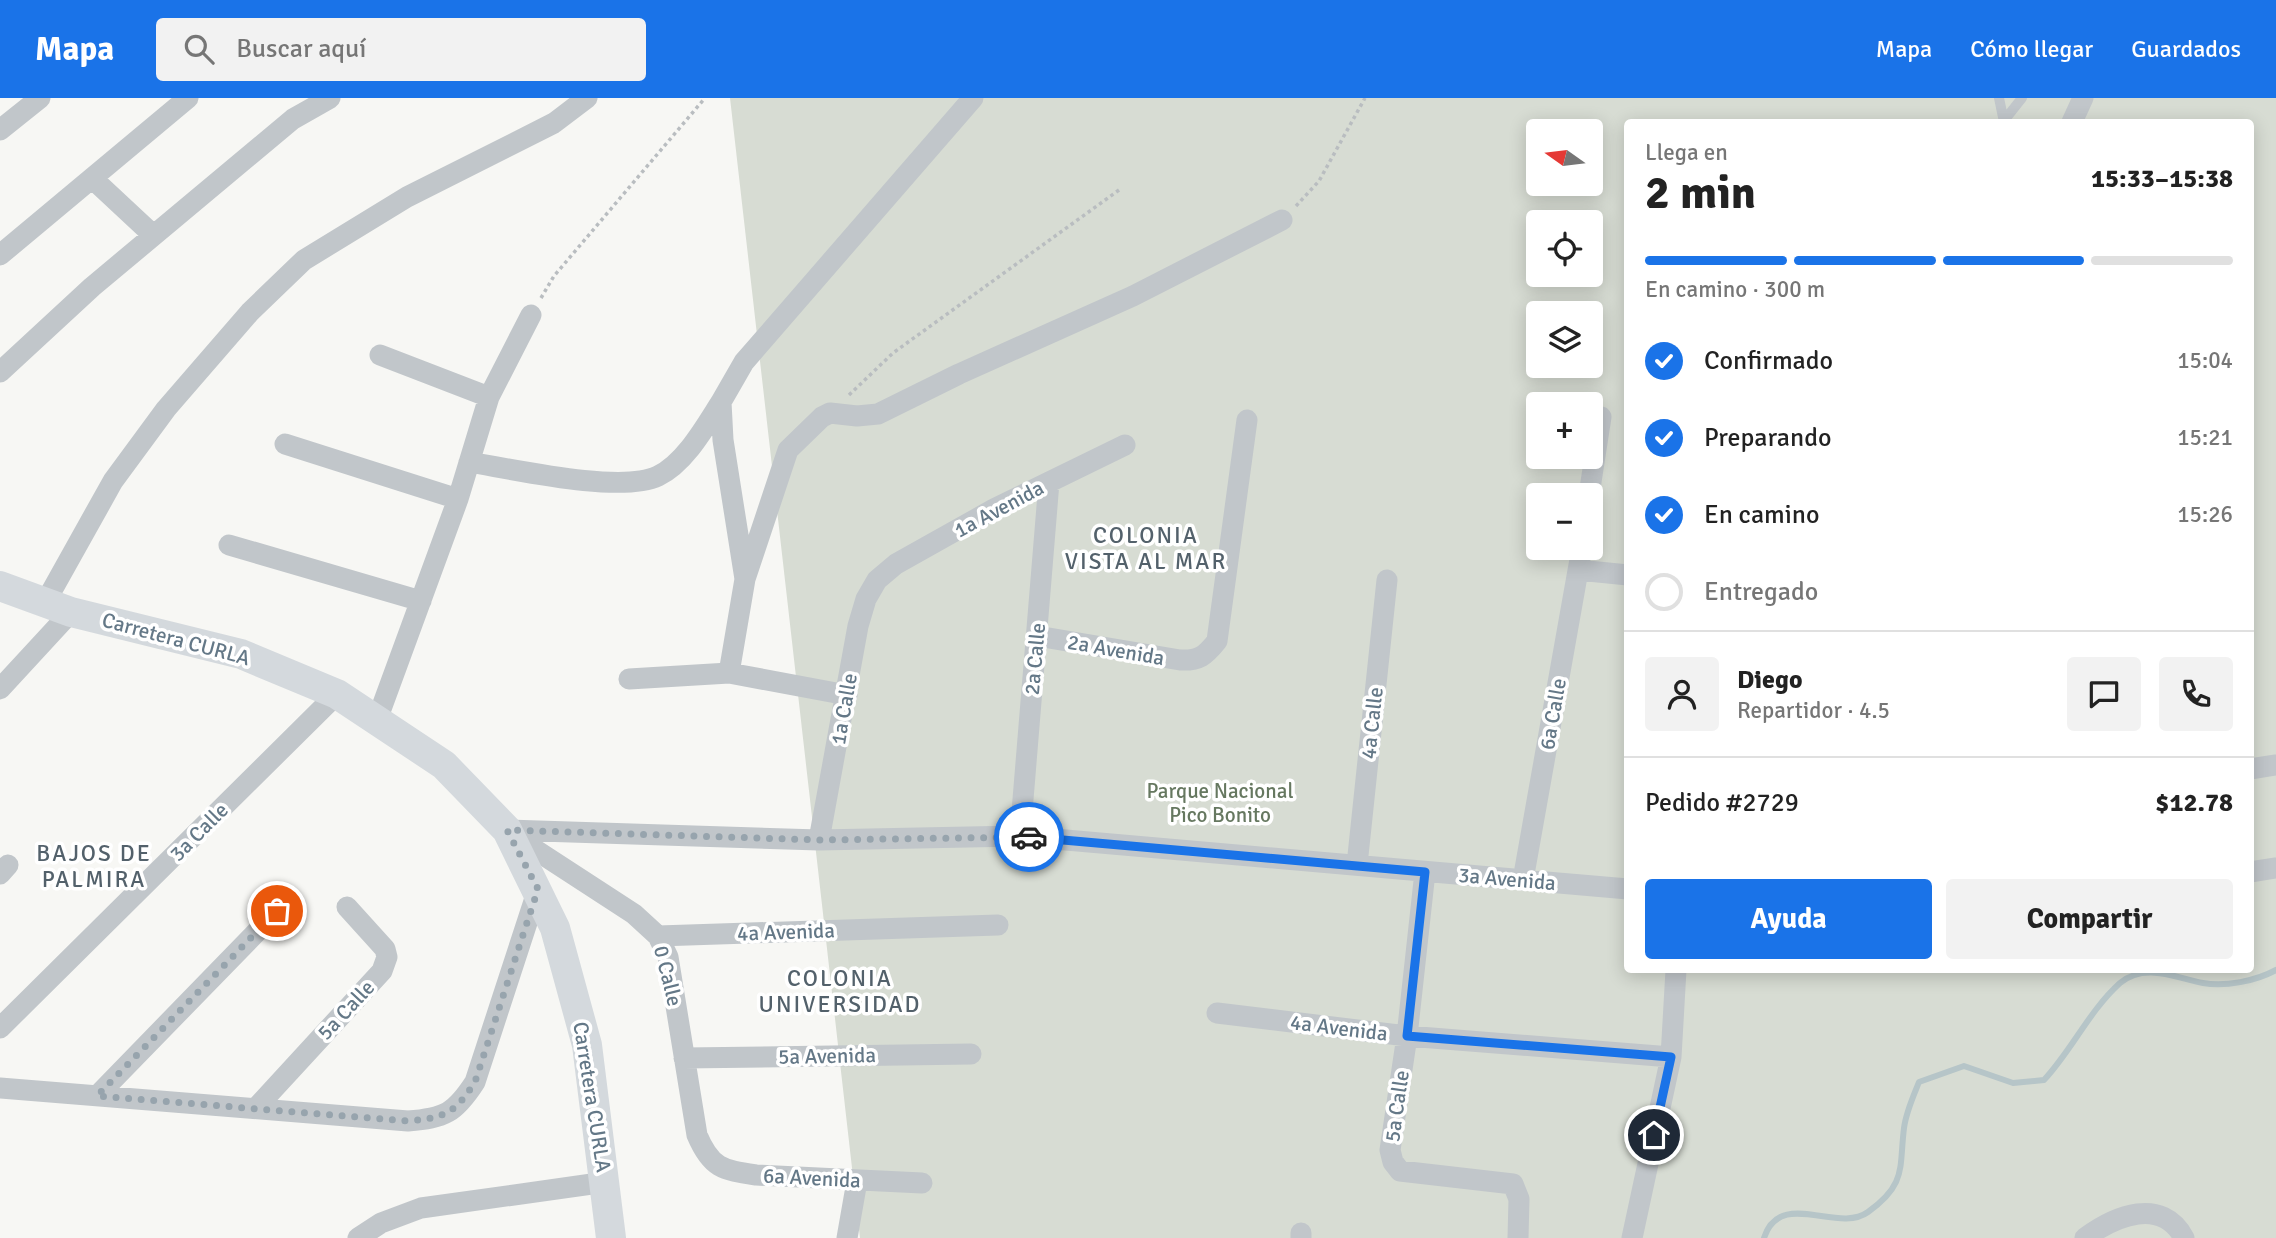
<!DOCTYPE html>
<html lang="es">
<meta charset="utf-8">
<style>
:root{--surface:#fff;--page:#f2f2f2;--text:#222;--muted:#767676;--line:#e0e0e0;--accent:#1a73e8}
body{margin:0;font-family:Signika,sans-serif;background:var(--page);color:var(--text);height:100vh;display:flex;flex-direction:column;font-size:26px;white-space:nowrap}
*{box-sizing:border-box;margin:0}
p{font-size:23px;color:var(--muted)}
.icon{flex:none;width:38px;height:38px;fill:none;stroke:currentColor;stroke-width:2;stroke-linecap:round;stroke-linejoin:round}
.map{position:relative;flex:1;overflow:hidden}
.drawer{position:absolute;left:1624px;top:21px;width:630px;height:854px;display:flex;flex-direction:column;background:var(--surface);border-radius:7px;box-shadow:0 4px 18px #0003}
.drawer>*{flex:none}
.needle{width:46px;rotate:284deg}
.tools{position:absolute;left:1526px;top:21px;display:grid;gap:14px}
.tools a{display:grid;place-items:center;width:77px;height:77px;border-radius:7px;background:var(--surface);box-shadow:0 4px 18px #0003;font-size:35px}
.pin{position:absolute;display:grid;place-items:center;width:60px;height:60px;color:#fff;margin:-30px;border:4px solid #fff;border-radius:50%;box-shadow:0 2px 7px #0007}
.courier{position:absolute;display:grid;place-items:center;width:70px;height:70px;margin:-35px;border:5px solid #1a73e8;border-radius:50%;background:#fff;color:#222;box-shadow:0 2px 9px #0007}
.head em{font-style:normal;font-weight:700}
.head div{display:flex;flex-direction:column-reverse}
.head{display:flex;align-items:center;justify-content:space-between;height:119px;padding:0 21px}
h1{font-size:46px;font-weight:700;line-height:52px}
.bar{display:grid;grid-template-columns:repeat(4,1fr);gap:10px 7px;align-content:center;height:84px;padding:0 21px}
.bar i{height:9px;border-radius:5px;background:var(--line)}
.bar .on{background:var(--accent)}
.bar p{grid-column:span 4}
.line{display:flex;align-items:center;gap:18px;padding:0 21px;border-top:2px solid var(--line)}
.line div{flex:1}
.round{display:grid;place-items:center;flex:none;width:74px;height:74px;border-radius:7px;background:var(--page)}
ol{padding:0 21px;list-style:none}
li{display:flex;align-items:center;gap:21px;height:77px}
li p{margin-inline-start:auto}
li .icon{padding:7px;border-radius:50%;background:var(--accent);color:#fff;stroke-width:4}
li:last-child{color:var(--muted)}
li i{width:38px;height:38px;border:4px solid var(--line);border-radius:50%}
.primary-button{display:flex;gap:14px;margin-top:auto;padding:14px 21px}
.primary-button a{flex:1;height:80px;border-radius:7px;background:var(--accent);color:#fff;font-size:28px;font-weight:700;line-height:80px;text-align:center}
.primary-button a+a{background:var(--page);color:var(--text)}
header{display:flex;align-items:center;gap:42px;box-sizing:border-box;height:98px;padding:0 35px;background:var(--accent);color:#fff}
header strong{font-size:33px}
nav{display:flex;gap:38px;margin-inline-start:auto;font-size:24px}
.search{width:490px;height:63px;background:var(--page);display:flex;align-items:center;gap:18px;box-sizing:border-box;padding:0 24px;border-radius:7px;color:var(--muted);font-size:26px}
.map>svg:first-child{display:block}
</style>
<header>
<strong>Mapa</strong>
<div class="search"><svg class="icon" aria-label="search" viewBox="0 0 24 24"><circle cx="10" cy="10" r="6"/><path d="M15 15l6 6"/></svg>Buscar aquí</div>
<nav><a>Mapa</a><a>Cómo llegar</a><a>Guardados</a></nav>
</header>
<div class="map">
<svg width="2276" height="1140" viewBox="0 0 2276 1140">
<rect width="100%" height="100%" fill="#f7f7f4"/>
<path fill="#d7dcd3" fill-rule="evenodd" d="M730 0H2276V1140H860ZM1628 24H2250V872H1628ZM1538 33H1591V86H1538ZM1538 124H1591V177H1538ZM1538 215H1591V268H1538ZM1538 306H1591V359H1538ZM1538 397H1591V450H1538Z"/>
<g fill="none" stroke-linecap="round" stroke-linejoin="round">
<path stroke="#b6c5c8" stroke-width="6" d="M1764 1140C1780 1090 1838 1136 1868 1114 1907 1086 1899 1070 1904 1030 1906 1014 1913 999 1919 984L1964 968 2013 985 2044 982C2072 952 2089 913 2120 885 2145 864 2176 880 2203 885 2225 889 2256 883 2276 872"/>
<path stroke="#b9bdc0" stroke-width="3.5" stroke-dasharray="3.5 3.5" stroke-linecap="butt" d="M1296 108 1319 83 1365 0
M541 200 554 178 705 0
M849 297 893 255 1119 92"/>
<path stroke="#c1c6ca" stroke-width="10" d="M1999 0 2004 24
M2003 24 2022 0"/>
<path stroke="#c1c6ca" stroke-width="21" d="M2072 24 2083 0
M0 32 40 0
M94 82 153 137
M0 157 188 0
M380 257 489 299
M0 274 92 189 293 21 330 0
M285 346 458 401
M469 364C512 371 621 396 658 378 685 365 705 329 721 304
M1589 397 1601 319
M229 447 421 503
M1578 472 1628 477
M745 481 788 352 822 319 830 315 857 318 878 316 959 276 1133 198 1282 122
M46 503 113 383 166 311 250 214 304 162 407 99 554 25 587 0
M1037 538 1180 562C1199 563 1205 558 1217 543L1247 322
M729 575 745 481 723 342 721 304 744 264 973 0
M629 581 729 575 847 597
M0 591 71 514
M377 622 458 401 489 299 531 217
M2250 671 2276 667
M507 732 819 742 1020 738 1628 791
M508 734 634 816 658 838 668 859 697 1037C711 1070 722 1072 756 1077L922 1085
M1020 738 1049 384
M819 742 858 528 866 501 877 482 896 466 994 411 1125 347
M1357 767 1387 482
M1425 774 1407 938 1390 1052 1393 1064 1400 1073 1513 1086 1519 1101 1518 1140
M2250 774 2276 770
M0 776 8 767
M1523 782 1582 450
M658 838 998 827
M1217 915 1407 938 1671 959
M0 930 337 596
M684 960 971 956
M0 990 408 1023C445 1020 455 1015 475 984L538 791
M97 998 277 813
M256 1010 382 873 387 859 385 851 347 809
M1301 1135V1140
M358 1140 381 1125 421 1110 606 1084
M847 1140 857 1083
M1632 1140 1671 959 1676 872
M2085 1140C2115 1118 2162 1098 2184 1140"/>
<path stroke="#d4d9dd" stroke-width="30" d="M0 488 71 514 241 556 337 596 444 667 507 732 555 830 587 947 611 1140"/>
</g>
<g fill="none" stroke-linecap="round" stroke-linejoin="round">
<path stroke="#97a4ad" stroke-width="7" stroke-dasharray="0 12.6" d="M277 813 97 998 408 1023C445 1020 455 1015 475 984L538 791 507 732 819 742 1029 739"/>
<path stroke="#1a73e8" stroke-width="9" d="M1029 739 1425 774 1407 938 1671 959 1654 1037"/>
</g>
<g text-anchor="middle" dominant-baseline="central" stroke-width="7" stroke-linejoin="round" paint-order="stroke">
<g font-size="21" fill="#647887" stroke="#fff">
<text transform="translate(999 411) rotate(-28)">1a Avenida</text>
<text transform="translate(176 541) rotate(15)">Carretera CURLA</text>
<text transform="translate(1116 552) rotate(10)">2a Avenida</text>
<text transform="translate(1035 561) rotate(-85)">2a Calle</text>
<text transform="translate(844 611) rotate(-80)">1a Calle</text>
<text transform="translate(1553 616) rotate(-80)">6a Calle</text>
<text transform="translate(1372 625) rotate(-84)">4a Calle</text>
<text transform="translate(199 734) rotate(-45)">3a Calle</text>
<text transform="translate(1507 781) rotate(5)">3a Avenida</text>
<text transform="translate(786 834) rotate(-2)">4a Avenida</text>
<text transform="translate(668 878) rotate(76)">0 Calle</text>
<text transform="translate(346 912) rotate(-47)">5a Calle</text>
<text transform="translate(1339 930) rotate(7)">4a Avenida</text>
<text transform="translate(827 958) rotate(-1)">5a Avenida</text>
<text transform="translate(592 999) rotate(81)">Carretera CURLA</text>
<text transform="translate(1397 1008) rotate(-82)">5a Calle</text>
<text transform="translate(812 1080) rotate(3)">6a Avenida</text>
</g>
<g font-size="21" fill="#667860" stroke="#fff">
<text x="1220" y="693">Parque Nacional<tspan x="1220" dy="24">Pico Bonito</tspan></text>
</g>
<g font-size="23" letter-spacing="2" fill="#53616b" stroke="#fff">
<text x="1146" y="437">COLONIA<tspan x="1146" dy="26">VISTA AL MAR</tspan></text>
<text x="94" y="755">BAJOS DE<tspan x="94" dy="26">PALMIRA</tspan></text>
<text x="840" y="880">COLONIA<tspan x="840" dy="26">UNIVERSIDAD</tspan></text>
</g>
</g>
</svg>
<div class="tools">
<a><svg class="needle" viewBox="-14 -14 28 28"><path d="M0-13l5 13h-10z" fill="#e53935"/><path d="M0 13l5-13h-10z" fill="#767676"/></svg></a>
<a><svg class="icon" aria-label="locate" viewBox="0 0 24 24"><circle cx="12" cy="12" r="6"/><path d="M12 2v4M12 18v4M2 12h4M18 12h4"/></svg></a>
<a><svg class="icon" aria-label="layers" viewBox="0 0 24 24"><path d="M12 4l9 5-9 5-9-5zM3 14l9 5 9-5"/></svg></a>
<a>+</a>
<a>−</a>
</div>
<div class="pin" style="left:277px;top:813px;background:#ea580c"><svg class="icon" aria-label="bag" viewBox="0 0 24 24"><path d="M5 8h14l-1 12H6zM9 8a3 3 0 0 1 6 0"/></svg></div>
<div class="pin" style="left:1654px;top:1037px;background:#1f2937"><svg class="icon" aria-label="home" viewBox="0 0 24 24"><path d="M3 11l9-7 9 7M6 9v11h12V9"/></svg></div>
<div class="courier" style="left:1029px;top:739px"><svg class="icon" aria-label="car" viewBox="0 0 24 24"><path d="M5 17H2v-5l4-1 3-4h7l3 4 3 1v5h-3M9 17h6M6 11h13"/><circle cx="7" cy="17" r="2"/><circle cx="17" cy="17" r="2"/></svg></div>
<section class="drawer">
<div class="head"><div><h1>2 min</h1><p>Llega en</p></div><em>15:33–15:38</em></div>
<div class="bar"><i class="on"></i><i class="on"></i><i class="on"></i><i></i><p>En camino · 300 m</p></div>
<ol>
<li><svg class="icon" aria-label="check" viewBox="0 0 24 24"><path d="M5 12l5 5 9-10"/></svg>Confirmado<p>15:04</p></li>
<li><svg class="icon" aria-label="check" viewBox="0 0 24 24"><path d="M5 12l5 5 9-10"/></svg>Preparando<p>15:21</p></li>
<li><svg class="icon" aria-label="check" viewBox="0 0 24 24"><path d="M5 12l5 5 9-10"/></svg>En camino<p>15:26</p></li>
<li><i></i>Entregado</li>
</ol>
<div class="line" style="height:126px"><a class="round"><svg class="icon" aria-label="person" viewBox="0 0 24 24"><circle cx="12" cy="8" r="4"/><path d="M4 21q1-7 8-7t8 7"/></svg></a><div><b>Diego</b><p>Repartidor · 4.5</p></div><a class="round"><svg class="icon" aria-label="chat" viewBox="0 0 24 24"><path d="M4 5h16v11H9l-5 4z"/></svg></a><a class="round"><svg class="icon" aria-label="phone" viewBox="0 0 24 24"><path d="M5 4h4l2 5-3 2q2 4 5 5l2-3 5 2v4C11 20 4 13 5 4z"/></svg></a></div>
<div class="line" style="height:91px"><div>Pedido #2729</div><b>$12.78</b></div>
<div class="primary-button"><a>Ayuda</a><a>Compartir</a></div>
</section>
</div>
